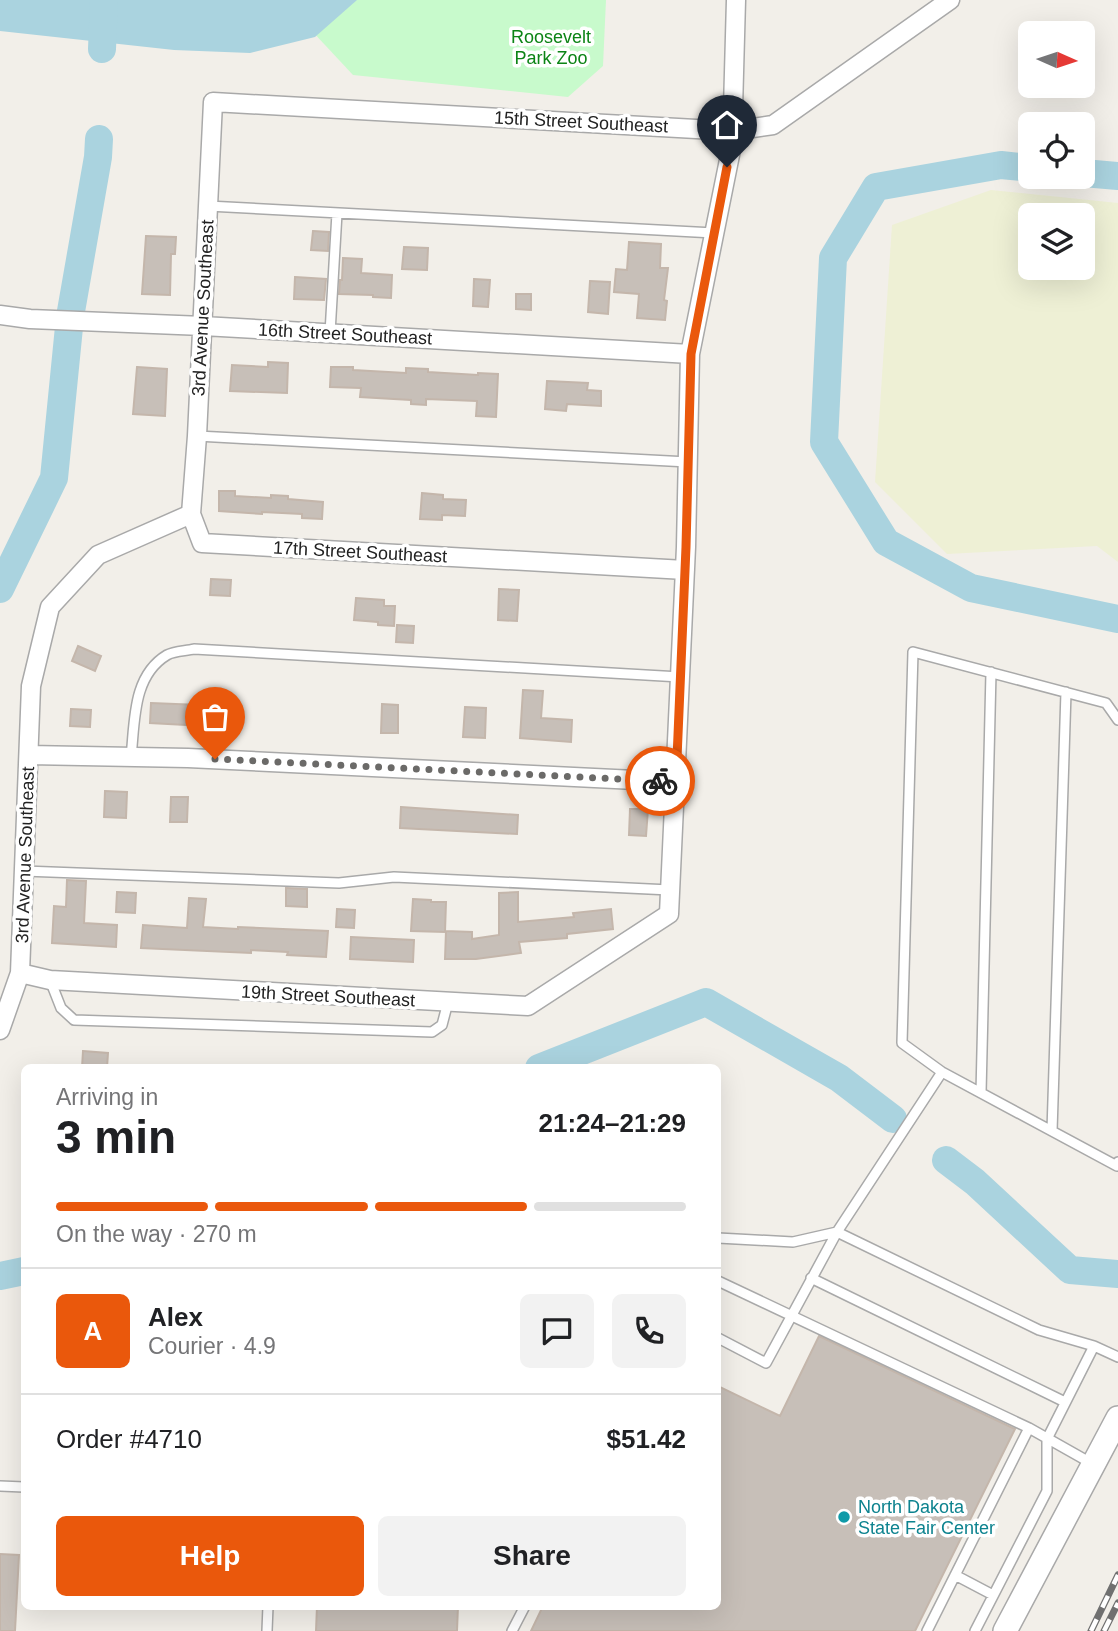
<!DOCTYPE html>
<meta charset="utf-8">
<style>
:root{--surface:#fff;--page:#f2f2f2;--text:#202124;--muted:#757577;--line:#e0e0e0;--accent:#ea580c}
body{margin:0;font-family:Helvetica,sans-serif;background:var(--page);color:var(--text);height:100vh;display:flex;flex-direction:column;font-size:26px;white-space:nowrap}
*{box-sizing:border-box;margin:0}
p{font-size:23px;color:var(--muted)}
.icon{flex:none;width:38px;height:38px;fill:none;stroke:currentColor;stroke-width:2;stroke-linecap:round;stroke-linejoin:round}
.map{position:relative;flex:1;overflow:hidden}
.sheet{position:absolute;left:21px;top:1064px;width:700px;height:546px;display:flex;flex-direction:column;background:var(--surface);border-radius:10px;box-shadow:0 7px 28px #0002}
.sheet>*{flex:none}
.needle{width:46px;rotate:93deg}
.controls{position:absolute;left:1018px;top:21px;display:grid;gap:14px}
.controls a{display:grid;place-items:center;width:77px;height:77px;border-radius:10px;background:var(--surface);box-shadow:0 7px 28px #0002;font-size:35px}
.pin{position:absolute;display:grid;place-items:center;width:60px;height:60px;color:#fff;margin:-72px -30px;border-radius:50% 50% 50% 0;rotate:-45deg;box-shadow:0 0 7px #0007}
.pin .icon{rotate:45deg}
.courier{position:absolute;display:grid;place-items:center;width:70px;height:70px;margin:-35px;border:5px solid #ea580c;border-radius:50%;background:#fff;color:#222;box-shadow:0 2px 9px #0007}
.head em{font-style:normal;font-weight:800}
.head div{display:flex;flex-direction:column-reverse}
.head{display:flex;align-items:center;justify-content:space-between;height:119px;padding:0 35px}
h1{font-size:46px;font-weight:800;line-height:52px}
.bar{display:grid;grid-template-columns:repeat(4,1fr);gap:10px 7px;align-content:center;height:84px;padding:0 35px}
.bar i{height:9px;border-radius:5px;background:var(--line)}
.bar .current{background:var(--accent)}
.bar p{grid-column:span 4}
.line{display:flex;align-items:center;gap:18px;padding:0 35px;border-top:2px solid var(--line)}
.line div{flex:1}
.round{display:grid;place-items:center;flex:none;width:74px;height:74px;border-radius:10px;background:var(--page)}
.action{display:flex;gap:14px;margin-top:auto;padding:14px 35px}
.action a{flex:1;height:80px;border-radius:10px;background:var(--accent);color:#fff;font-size:28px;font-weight:800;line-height:80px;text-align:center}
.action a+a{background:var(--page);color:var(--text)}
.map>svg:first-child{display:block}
</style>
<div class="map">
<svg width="1118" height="1631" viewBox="0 0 1118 1631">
<rect width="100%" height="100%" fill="#f2efe9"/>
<path fill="#eef0d5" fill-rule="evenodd" d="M991 190 1118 203V562L1097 546 947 554 875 482 892 225ZM1031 215H1083V268H1031Z"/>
<path fill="#c8facc" d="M283 0H606L603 66 568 97 353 75Z"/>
<path fill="#aad3df" d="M0 0H357L315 37 250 53 174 50 0 31Z"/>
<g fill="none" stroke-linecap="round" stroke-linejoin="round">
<path stroke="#aad3df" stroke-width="28" d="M102 49 104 0
M1031 168 1001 165 876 187 833 258 824 442 886 542 971 588 1118 619
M1083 173 1118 176
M0 589 54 478 70 317 98 157 99 139
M539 1068 706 1002 839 1078 893 1119
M946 1160 975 1182 1070 1270 1118 1274
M0 1276 24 1271"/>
</g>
<path fill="#c7bfb8" stroke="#c4b6ab" stroke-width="2" d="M313 231 329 232 328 251 311 250Z
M146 236 176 237 175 254H171L170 295 142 294Z
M629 242 661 244 660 268H668L664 300 667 301 665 320 637 318 639 294 614 292 616 269 627 270Z
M404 247 428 248 427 270 402 269Z
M343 258 362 259 361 273 392 275 391 298 373 297V295L339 294 340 280H342Z
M295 277 326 279 324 300 294 299Z
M474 279 490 280 488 307 473 306Z
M590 281 610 282 608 314 588 312Z
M516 294H531V310L516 309Z
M268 362 288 363 287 393 230 391 232 365 268 367Z
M137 367 167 369 165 416 133 414Z
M331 367H353V370L406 373V368L428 369V372L478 375V373L498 374 496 417 476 416 477 401 426 399V405L411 404V400L360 397 361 388 330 387Z
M547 381 588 383 587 390 601 391V406L567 404 566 411 545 409Z
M219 491H235V496L271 498V495L288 496V499L323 502 322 519 302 518V514L262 512V514L219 511Z
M422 493 443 495V499L466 500 465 516 442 515V520L420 519Z
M211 579 231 580 230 596 210 595Z
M499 589 519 590 517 621 498 620Z
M356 598 384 600V606H395L394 626 378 625V622L354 620Z
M397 625 414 626 413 643 396 642Z
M78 646 101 656 95 671 72 661Z
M523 690 543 691 541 718 572 720 571 742 520 738Z
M151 703 224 706 223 727 150 723Z
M382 704 398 705V733H381Z
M465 707 486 708 485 738 463 737Z
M71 709 91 710 90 727 70 726Z
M105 791 127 792 126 818 104 817Z
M171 797H188L187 822H170Z
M401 807 518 815 517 834 400 828Z
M630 809H648L646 836 629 835Z
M67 880 86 881 84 923 117 925 116 947 52 943 54 906 66 907Z
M286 888 307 889V907L286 906Z
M117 892 136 893 135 913 116 912Z
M518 892V922L574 917 573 913 611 909 613 929 567 934V938L519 942 521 953 476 959H445L446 931 472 932V939L499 935V893Z
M189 898 206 899 203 927 238 929V927L328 931 326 957 287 955 288 952 251 950V953L141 948 143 925 187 928Z
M413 899 431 900V902H446L445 932 411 931Z
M337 909 355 910 354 928 336 927Z
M351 937 414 940 413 962 350 959Z
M83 1051 108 1053 107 1068H82Z
M819 1336 1015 1429 915 1631H531L543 1606H718V1386L780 1416Z
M0 1554 19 1555 15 1631H0Z
M317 1606H458L457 1631H316Z"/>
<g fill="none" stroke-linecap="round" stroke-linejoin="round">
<defs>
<path id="service" d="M208 206 714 233
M330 333 337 213
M197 436 688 462
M1118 720 1106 703 913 652 902 1043 942 1072 1117 1166 1118 1162
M131 757C135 722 132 676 167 655 174 651 186 651 194 649L680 677
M24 871 339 883 394 877 670 890
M50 980 61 1008 74 1020 432 1032 442 1025 448 1002
M981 1093 991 672
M1052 1131 1066 692
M718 1238 793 1242 837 1232 1039 1330 1094 1346 1118 1357
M811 1278 1065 1402
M718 1281 1029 1428 1091 1463
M718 1338 766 1363 837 1232 942 1072
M0 1486 24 1487
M955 1575 993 1595
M267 1631 268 1606
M512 1631 525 1606
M927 1631 1029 1428
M975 1631 1047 1491V1439L1094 1346"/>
<path id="minor" d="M0 315 30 319 203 326 690 354
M685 570 202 543 191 514 197 436 213 102 732 131 773 125 950 0
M29 755 188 758 676 782
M20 973 50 980 528 1006 669 914 686 547 690 354 732 145 736 0
M0 1030 20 973 31 686 50 607 98 555 191 514"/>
<path id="tertiary" d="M1005 1631 1118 1418"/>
</defs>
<use href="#service" stroke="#a9a9a9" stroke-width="12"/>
<use href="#minor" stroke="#a9a9a9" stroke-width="21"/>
<use href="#tertiary" stroke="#a9a9a9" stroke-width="26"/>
<use href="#service" stroke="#fff" stroke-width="9"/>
<use href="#minor" stroke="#fff" stroke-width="18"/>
<use href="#tertiary" stroke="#fff" stroke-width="23"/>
<defs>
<path id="rail" d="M1091 1631 1118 1575
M1104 1631 1118 1603"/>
</defs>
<use href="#rail" stroke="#707070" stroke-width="7"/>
<use href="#rail" stroke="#fff" stroke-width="4.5" stroke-dasharray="13" stroke-linecap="butt"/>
</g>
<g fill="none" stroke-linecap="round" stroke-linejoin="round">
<path stroke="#6b6a68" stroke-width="7" stroke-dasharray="0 12.6" d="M215 759 660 781"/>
<path stroke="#ea580c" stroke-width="9" d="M660 781 676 782 686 547 691 354 727 167"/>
</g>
<circle fill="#0f9aa8" stroke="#fff" stroke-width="2.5" cx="844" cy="1517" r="7"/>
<g text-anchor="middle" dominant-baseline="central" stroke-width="7" stroke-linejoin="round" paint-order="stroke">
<g font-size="18" fill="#0c8416" stroke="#fff">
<text x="551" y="37">Roosevelt<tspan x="551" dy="21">Park Zoo</tspan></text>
</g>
<g font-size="18" fill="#222" stroke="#fff">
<text transform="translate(581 122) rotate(3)">15th Street Southeast</text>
<text transform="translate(203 308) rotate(-87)">3rd Avenue Southeast</text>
<text transform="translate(345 334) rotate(3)">16th Street Southeast</text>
<text transform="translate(360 552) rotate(3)">17th Street Southeast</text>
<text transform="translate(25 855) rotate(-88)">3rd Avenue Southeast</text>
<text transform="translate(328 996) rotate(3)">19th Street Southeast</text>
</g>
<g font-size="18" fill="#0d838f" stroke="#fff" text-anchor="start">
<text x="858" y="1507">North Dakota<tspan x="858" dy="21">State Fair Center</tspan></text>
</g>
</g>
</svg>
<div class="controls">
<a><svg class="needle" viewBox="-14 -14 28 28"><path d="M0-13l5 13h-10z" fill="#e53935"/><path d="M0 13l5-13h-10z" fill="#757577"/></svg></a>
<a><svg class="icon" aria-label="locate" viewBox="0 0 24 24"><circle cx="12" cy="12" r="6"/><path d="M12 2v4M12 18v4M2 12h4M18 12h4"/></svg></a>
<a><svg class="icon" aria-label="layers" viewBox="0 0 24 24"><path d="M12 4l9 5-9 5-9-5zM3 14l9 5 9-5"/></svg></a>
</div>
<div class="pin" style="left:215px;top:759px;background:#ea580c"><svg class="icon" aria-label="bag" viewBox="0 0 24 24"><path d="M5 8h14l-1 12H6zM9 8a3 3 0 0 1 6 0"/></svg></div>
<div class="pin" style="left:727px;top:167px;background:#1f2937"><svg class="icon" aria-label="home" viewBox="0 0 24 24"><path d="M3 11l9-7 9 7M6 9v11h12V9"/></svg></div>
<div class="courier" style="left:660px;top:781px"><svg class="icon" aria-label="bike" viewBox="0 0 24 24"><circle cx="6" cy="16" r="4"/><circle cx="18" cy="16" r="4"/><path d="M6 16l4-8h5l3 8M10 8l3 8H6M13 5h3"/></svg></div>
<section class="sheet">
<div class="head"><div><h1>3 min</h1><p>Arriving in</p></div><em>21:24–21:29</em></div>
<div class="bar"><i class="current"></i><i class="current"></i><i class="current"></i><i></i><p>On the way · 270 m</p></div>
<div class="line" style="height:126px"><b class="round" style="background:var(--accent);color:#fff">A</b><div><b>Alex</b><p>Courier · 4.9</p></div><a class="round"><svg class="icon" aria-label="chat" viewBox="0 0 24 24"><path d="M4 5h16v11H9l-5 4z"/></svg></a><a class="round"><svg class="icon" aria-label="phone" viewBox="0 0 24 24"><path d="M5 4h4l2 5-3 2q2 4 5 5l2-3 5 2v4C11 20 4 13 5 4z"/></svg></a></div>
<div class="line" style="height:91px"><div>Order #4710</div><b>$51.42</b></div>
<div class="action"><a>Help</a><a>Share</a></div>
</section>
</div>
